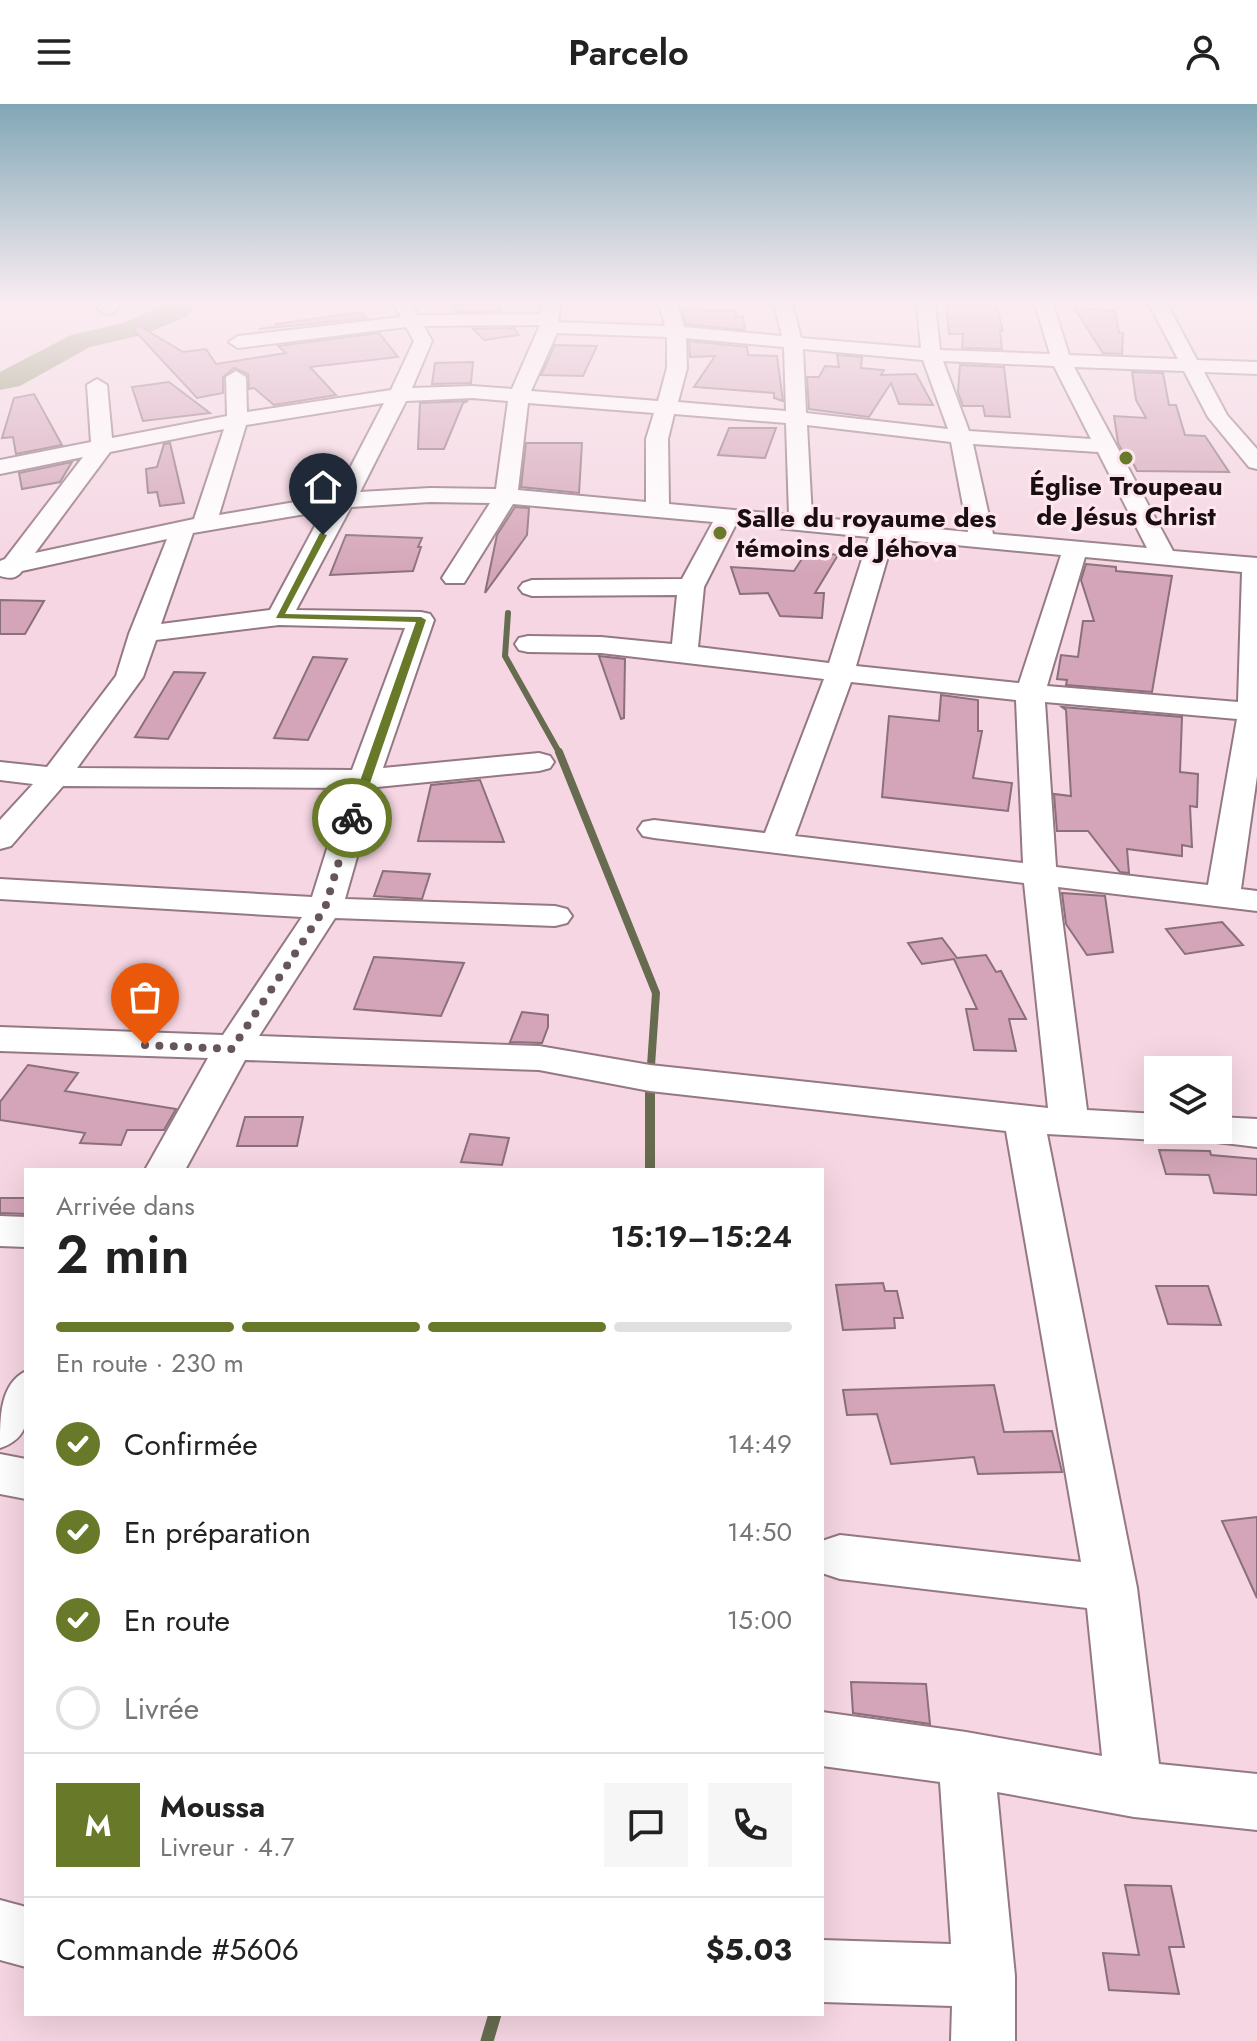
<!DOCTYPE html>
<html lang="fr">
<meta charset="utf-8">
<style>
:root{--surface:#fff;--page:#f6f6f6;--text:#222;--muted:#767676;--line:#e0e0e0;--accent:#687a29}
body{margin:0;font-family:Jost,sans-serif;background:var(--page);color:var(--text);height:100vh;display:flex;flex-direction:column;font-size:30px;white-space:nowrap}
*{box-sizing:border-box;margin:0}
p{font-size:26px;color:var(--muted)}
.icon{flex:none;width:44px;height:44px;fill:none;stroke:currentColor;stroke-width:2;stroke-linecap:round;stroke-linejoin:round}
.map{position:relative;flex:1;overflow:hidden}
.panel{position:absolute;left:24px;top:1064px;width:800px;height:848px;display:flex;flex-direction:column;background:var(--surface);border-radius:0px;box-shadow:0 8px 32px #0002}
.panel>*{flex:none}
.buttons{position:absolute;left:1144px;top:952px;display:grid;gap:16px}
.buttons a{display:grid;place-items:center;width:88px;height:88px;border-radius:0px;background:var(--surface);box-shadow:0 8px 32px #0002;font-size:40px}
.pin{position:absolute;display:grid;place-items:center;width:68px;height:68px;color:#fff;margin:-82px -34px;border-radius:50% 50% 50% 0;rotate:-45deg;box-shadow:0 0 8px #0007}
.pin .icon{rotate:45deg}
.courier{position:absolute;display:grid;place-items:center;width:80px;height:80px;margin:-40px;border:6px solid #687a29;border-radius:50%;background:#fff;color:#222;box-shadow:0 2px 10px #0007}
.head em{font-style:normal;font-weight:600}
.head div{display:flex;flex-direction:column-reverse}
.head{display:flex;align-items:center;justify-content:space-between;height:136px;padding:0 32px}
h1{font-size:52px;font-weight:600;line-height:60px}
.bar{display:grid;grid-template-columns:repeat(4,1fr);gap:12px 8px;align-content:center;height:96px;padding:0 32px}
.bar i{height:10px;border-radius:6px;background:var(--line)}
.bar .current{background:var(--accent)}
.bar p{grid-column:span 4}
.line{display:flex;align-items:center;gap:20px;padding:0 32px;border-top:2px solid var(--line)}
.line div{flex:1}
.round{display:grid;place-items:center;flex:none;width:84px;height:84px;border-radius:0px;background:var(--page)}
ol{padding:0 32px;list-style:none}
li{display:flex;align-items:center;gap:24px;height:88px}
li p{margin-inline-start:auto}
li .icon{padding:8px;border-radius:50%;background:var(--accent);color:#fff;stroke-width:4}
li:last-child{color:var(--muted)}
li i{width:44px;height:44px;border:4px solid var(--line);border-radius:50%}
header{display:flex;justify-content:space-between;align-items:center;height:104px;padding:0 32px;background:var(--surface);font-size:36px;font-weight:600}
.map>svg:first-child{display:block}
</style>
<header><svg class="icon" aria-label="menu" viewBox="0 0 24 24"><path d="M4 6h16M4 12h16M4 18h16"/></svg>Parcelo<svg class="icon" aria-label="person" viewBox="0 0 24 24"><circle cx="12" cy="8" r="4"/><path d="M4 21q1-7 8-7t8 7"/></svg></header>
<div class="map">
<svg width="1257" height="1937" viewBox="0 0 1257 1937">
<rect width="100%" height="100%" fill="#f5d6e2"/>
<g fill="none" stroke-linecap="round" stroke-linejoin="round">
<path stroke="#676c50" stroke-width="6" d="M508 509 505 552 560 650"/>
<path stroke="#676c50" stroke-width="8" d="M559 648 656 889 650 976"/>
<path stroke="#676c50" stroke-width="10" d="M650 974V1066"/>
<path stroke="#676c50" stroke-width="13" d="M487 1937 495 1910"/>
<path fill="#88946a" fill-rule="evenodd" d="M167 200H193L189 212 142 231 90 243 20 282 0 286V268L71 231 123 219Z"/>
</g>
<path fill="#d4a5b8" stroke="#8a707a" stroke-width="2" d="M477 200H496L502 207 458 208 453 202Z
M946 200H996L1003 227H1000L1002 245 962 244 963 230H949Z
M1074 204 1115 207 1119 229H1123L1122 250 1103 249Z
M682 206 736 207V214L743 212 745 226 686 220Z
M362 208 367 214 259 225 278 222 276 220Z
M138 221 183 248 206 245 216 260 286 249 278 242 379 229 398 253 310 263 336 291 274 301 254 284 249 285 248 270 234 264 223 273V289L197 294 134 226Z
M514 224 519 231 484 236 473 225Z
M689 237 747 243 748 251 777 252 783 297 774 294V289L694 283 715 252 690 253Z
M555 241 597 242 583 272 541 271Z
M837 251 862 253 861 264 884 266 881 271 916 270 933 301 899 300 891 279 869 313 809 305 807 273H819L825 262 839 263Z
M473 258 471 279 432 280 435 259Z
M960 261 1004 263 1010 313 985 312 983 302H963L958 288Z
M1132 268 1163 269 1169 301H1176L1185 331 1205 332 1229 368 1137 367 1133 359H1129L1118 339 1114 312 1146 314 1136 296Z
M169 278 210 309 143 317 132 283Z
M34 290 62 341 16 350 13 333 2 334 14 294Z
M468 297 463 299 444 345H418L420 299Z
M729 324H776L765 354 718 351Z
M170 339 184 399 160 402 157 388 148 389 146 365 157 363 164 340Z
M526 339H582L579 389 521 383Z
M72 358 60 378 22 385 19 369Z
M515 403 529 404 527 431 485 489 497 431Z
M346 431 422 434 418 443H421L413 467 330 471Z
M807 447 838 451 815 489H824L822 514 780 512 768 489 740 490 731 463 794 467Z
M1086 460 1116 463V467L1172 472 1152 588 1066 581 1067 576 1057 575 1061 551 1078 553 1083 517H1094L1081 476Z
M0 496 44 497 25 530H0Z
M599 552 625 555 624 614 621 615Z
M313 553 347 555 308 636 274 634Z
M174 568 205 569 168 635 135 633Z
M941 591 978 596V627H982L973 674 1012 679 1008 707 882 693 889 612 939 617Z
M1062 603 1182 613 1180 668 1198 670 1197 703 1190 702 1192 743 1182 741V752L1127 745 1129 769 1120 768 1088 727H1057L1054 690 1071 692 1066 606Z
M480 676 504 738 418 737 431 681Z
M383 767 430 770 422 795 374 792Z
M1062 789 1105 792 1113 848 1087 851 1066 820Z
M1222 818 1243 841 1185 850 1166 825Z
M942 834 957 854 986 851 996 868 1001 867 1026 915H1009L1016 947 974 946 966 905H977L954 855 922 860 908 839Z
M374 853 407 855 464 859 441 912 354 905Z
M522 908 548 911V923L542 939 510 938Z
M28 961 78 969 65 987 176 1005 164 1026H127L121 1041 80 1039 85 1029 0 1016V998Z
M245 1013H303L297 1042H237Z
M470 1030 509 1034 502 1061 461 1058Z
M1159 1046 1210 1047 1211 1051 1257 1055V1091L1214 1089 1209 1071 1166 1070Z
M0 1094H26V1110L0 1109Z
M883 1179 885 1187H897L903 1214H894L895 1224 843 1226 836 1181Z
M1156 1182H1208L1221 1221 1168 1220Z
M994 1281 1004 1328 1052 1327 1062 1368 978 1370 974 1353 891 1360 877 1310 847 1311 843 1286Z
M1257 1413V1494L1222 1417Z
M851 1578 926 1580 930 1620 853 1609Z
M1125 1781 1171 1782 1184 1843H1169L1179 1890 1109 1886 1103 1849 1139 1851Z"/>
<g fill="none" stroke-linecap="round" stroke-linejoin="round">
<defs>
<path id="minor" d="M102 200H121L113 209 107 210 98 205Z
M394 200H412L418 211 540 210 542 200H560L558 218 665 222 659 200H677L684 223 782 232 774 200H792L801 234 921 244 917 200H935L940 246 1050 250 1035 200H1053L1069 251 1178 255 1149 200H1167L1197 256 1257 258V270L1204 268 1227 311 1257 345V365L1249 363 1208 313 1184 267 1074 263 1173 447 1257 454V672L1241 785 1257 787V807L1058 783 1087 1006 1158 1010V1026H1176L1172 1032 1158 1036 1047 1030 1137 1484 1159 1660 1257 1670V1726L1134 1713 997 1688 1015 1872V1937H951L952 1902 822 1898V1836L951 1840 940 1678 822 1662V1608L966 1628 1102 1652 1087 1504 840 1475 822 1469V1437L840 1431 1081 1458 1006 1027 650 987 539 966 245 956 185 1066H145L208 954 0 947V923L223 931 302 813 0 795V775L312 793 346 684 63 682 11 742 0 745V716L33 680 0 676V658L47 663 116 572 129 530 167 435 22 467C16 475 10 475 0 472V457L5 455 83 353 0 370V356L91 338 87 281 97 275 107 281 112 334 227 312 226 273 236 267 246 273 247 308 391 286 414 237 406 223 238 244 229 238 238 232 401 213ZM540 221 512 285 472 282 412 284 432 237 424 222ZM557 229 667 233V264L658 297 531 287ZM686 234 784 243 786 307 678 298 687 264ZM803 245 923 256 948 325 806 309ZM943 257 1054 262 1091 335 969 327ZM472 294 508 297 496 385 430 384 360 388 406 297ZM384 299 336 391 219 411 246 321ZM528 299 654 309 646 335V398L518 386ZM674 310 786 319 789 411 669 400 668 335ZM807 321 951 338 968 428 812 413ZM224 325 194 415 35 449 110 348ZM973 340 1098 348 1147 444 993 430ZM430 398 490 399 442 474 446 479H464L513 400 713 418 682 475 532 476 523 479 519 484 523 489 532 492 677 491 672 540 601 533 528 532 519 534 515 540 519 546 528 548 601 549 824 575 765 729 654 716 643 718 638 725 643 732 654 734 1024 779 1048 1004 650 961 539 942 259 932 335 814 555 822 567 819 572 812 567 805 555 802 345 795 377 683 539 667 550 664 554 658 550 652 539 649 383 664 434 516 430 510 421 508 296 506 351 403ZM323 407 270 506 161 520 193 429ZM736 420 869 433 829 559 698 543 704 483ZM893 435 1061 451 1019 579 856 562ZM1085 453 1242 468 1238 598 1047 582ZM279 521 405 524 352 666 77 664 143 573 156 536ZM851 578 1016 596 1023 759 795 732ZM1045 598 1237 615 1208 781 1056 763Z
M1218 1013 1257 1015V1043L1200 1036 1194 1026H1218Z
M0 1112 26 1113V1143L0 1142Z
M26 1267C26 1301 37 1332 0 1344 0 1312 0 1280 26 1267Z
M0 1350 26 1355V1395L0 1390Z
M0 1796 26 1803V1863L0 1856Z"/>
</defs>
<use href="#minor" stroke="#947883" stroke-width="4"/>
<use href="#minor" fill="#fff" fill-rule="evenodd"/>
</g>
<linearGradient id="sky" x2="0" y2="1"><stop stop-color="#81a7b6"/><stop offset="0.42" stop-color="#faedf2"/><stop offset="1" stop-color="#faedf2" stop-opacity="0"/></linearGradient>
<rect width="1257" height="471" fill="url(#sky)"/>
<path fill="#687a29" d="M320 429 327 431 285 510 421 513 426 516 358 714 352 717 347 714 416 518 276 514Z"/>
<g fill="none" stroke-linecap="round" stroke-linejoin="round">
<path stroke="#66555b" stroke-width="8" stroke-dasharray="0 14.4" d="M145 941 232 945 325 804 352 714"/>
</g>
<g fill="#687a29" stroke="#fee5ee" stroke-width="3">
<circle cx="1126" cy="354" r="8"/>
<circle cx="720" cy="429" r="8"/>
</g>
<g text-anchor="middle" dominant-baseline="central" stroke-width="6" stroke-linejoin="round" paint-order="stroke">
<g font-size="26" font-weight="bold" fill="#190f13" stroke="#fee5ee">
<text x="1126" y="382">Église Troupeau<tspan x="1126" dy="30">de Jésus Christ</tspan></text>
<text x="736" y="414" text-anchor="start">Salle du royaume des<tspan x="736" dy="30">témoins de Jéhova</tspan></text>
</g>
</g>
</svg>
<div class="buttons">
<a><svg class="icon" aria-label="layers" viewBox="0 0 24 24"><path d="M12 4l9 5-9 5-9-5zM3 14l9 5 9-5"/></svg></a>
</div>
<div class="pin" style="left:145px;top:941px;background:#ea580c"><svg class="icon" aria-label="bag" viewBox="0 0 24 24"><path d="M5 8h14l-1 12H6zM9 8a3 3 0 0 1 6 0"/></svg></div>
<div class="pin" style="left:323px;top:431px;background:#1f2937"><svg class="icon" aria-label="home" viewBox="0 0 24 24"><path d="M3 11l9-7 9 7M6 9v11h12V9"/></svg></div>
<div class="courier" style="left:352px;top:714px"><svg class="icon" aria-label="bike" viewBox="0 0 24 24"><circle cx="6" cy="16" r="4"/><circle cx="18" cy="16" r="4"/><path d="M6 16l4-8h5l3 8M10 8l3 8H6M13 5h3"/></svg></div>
<section class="panel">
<div class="head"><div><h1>2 min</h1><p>Arrivée dans</p></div><em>15:19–15:24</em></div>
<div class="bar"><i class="current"></i><i class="current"></i><i class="current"></i><i></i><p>En route · 230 m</p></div>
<ol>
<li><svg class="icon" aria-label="check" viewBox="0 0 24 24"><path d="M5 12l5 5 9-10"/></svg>Confirmée<p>14:49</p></li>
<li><svg class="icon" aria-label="check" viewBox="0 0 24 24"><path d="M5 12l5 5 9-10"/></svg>En préparation<p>14:50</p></li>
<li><svg class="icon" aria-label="check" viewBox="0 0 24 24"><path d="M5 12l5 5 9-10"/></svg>En route<p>15:00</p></li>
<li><i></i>Livrée</li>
</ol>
<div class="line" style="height:144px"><b class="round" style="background:var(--accent);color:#fff">M</b><div><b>Moussa</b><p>Livreur · 4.7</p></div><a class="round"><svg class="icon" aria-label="chat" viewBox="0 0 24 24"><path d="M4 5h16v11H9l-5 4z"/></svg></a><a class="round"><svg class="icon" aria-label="phone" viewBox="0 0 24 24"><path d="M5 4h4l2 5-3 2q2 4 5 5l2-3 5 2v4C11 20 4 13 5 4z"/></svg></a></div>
<div class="line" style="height:104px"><div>Commande #5606</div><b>$5.03</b></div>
</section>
</div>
